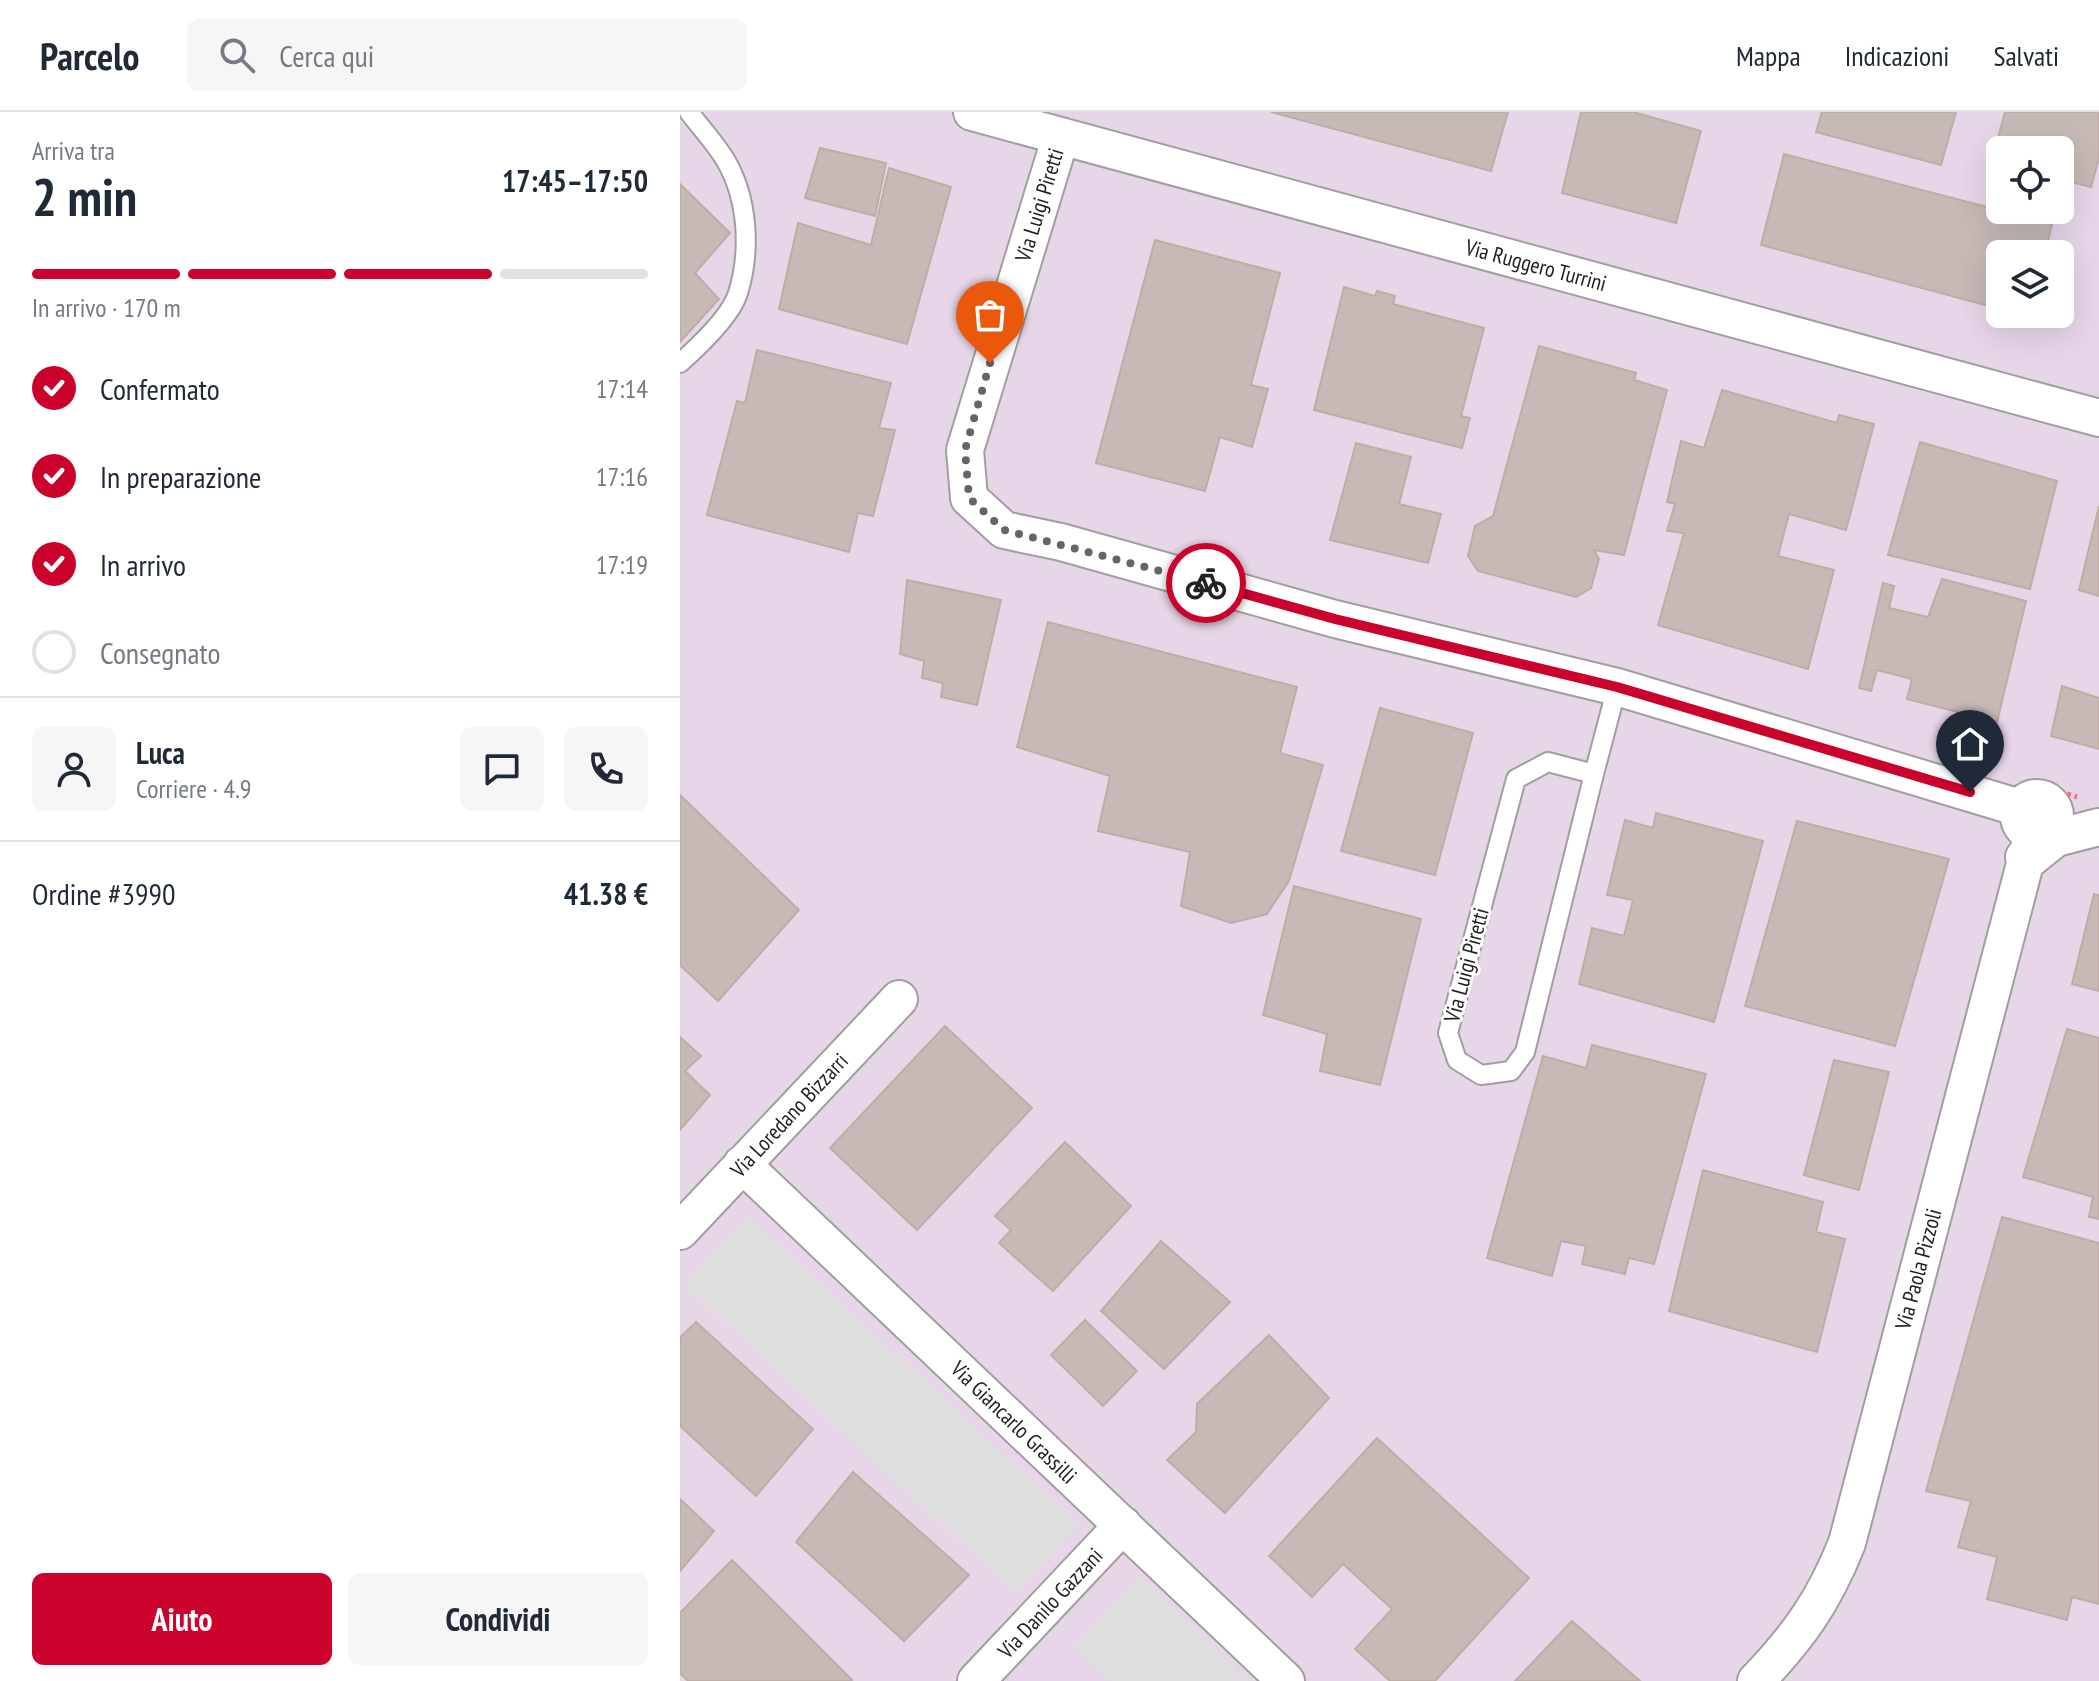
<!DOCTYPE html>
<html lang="it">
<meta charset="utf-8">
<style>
:root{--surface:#fff;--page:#f6f6f7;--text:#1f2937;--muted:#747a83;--line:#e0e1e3;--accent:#ca022c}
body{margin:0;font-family:"PT Sans Narrow",sans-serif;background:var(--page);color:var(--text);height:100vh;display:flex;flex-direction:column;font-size:30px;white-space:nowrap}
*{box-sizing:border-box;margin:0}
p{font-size:26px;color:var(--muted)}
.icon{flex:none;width:44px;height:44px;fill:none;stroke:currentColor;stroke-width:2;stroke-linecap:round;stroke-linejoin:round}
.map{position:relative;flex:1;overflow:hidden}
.sheet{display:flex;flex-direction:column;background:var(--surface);width:680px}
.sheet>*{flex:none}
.buttons{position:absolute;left:1306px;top:24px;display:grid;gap:16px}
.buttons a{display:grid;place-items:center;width:88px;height:88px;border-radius:12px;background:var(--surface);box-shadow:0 8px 32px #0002;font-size:40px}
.pin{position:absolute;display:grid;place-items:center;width:68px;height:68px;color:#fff;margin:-82px -34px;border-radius:50% 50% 50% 0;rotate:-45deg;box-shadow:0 0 8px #0007}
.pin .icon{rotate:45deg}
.courier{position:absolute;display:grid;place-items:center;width:80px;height:80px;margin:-40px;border:6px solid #ca022c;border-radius:50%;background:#fff;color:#222;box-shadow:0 2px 10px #0007}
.head em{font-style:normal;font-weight:800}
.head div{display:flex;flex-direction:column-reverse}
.head{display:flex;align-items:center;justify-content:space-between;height:136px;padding:0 32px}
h1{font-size:52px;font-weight:800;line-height:60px}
.bar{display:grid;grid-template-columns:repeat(4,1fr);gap:12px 8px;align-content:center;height:96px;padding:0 32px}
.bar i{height:10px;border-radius:6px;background:var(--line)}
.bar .selected{background:var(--accent)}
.bar p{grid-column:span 4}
.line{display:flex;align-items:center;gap:20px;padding:0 32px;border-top:2px solid var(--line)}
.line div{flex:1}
.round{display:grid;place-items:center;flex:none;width:84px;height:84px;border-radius:12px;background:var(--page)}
ol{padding:0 32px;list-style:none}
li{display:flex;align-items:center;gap:24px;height:88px}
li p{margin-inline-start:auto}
li .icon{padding:8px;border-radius:50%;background:var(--accent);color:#fff;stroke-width:4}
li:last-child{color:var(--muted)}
li i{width:44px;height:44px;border:4px solid var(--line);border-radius:50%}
.action{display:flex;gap:16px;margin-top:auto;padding:16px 32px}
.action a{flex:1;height:92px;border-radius:12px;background:var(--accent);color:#fff;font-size:32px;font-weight:800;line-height:92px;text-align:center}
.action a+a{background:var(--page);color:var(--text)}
header{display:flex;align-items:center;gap:48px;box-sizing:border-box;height:112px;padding:0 40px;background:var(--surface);border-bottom:2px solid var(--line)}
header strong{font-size:38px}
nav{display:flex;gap:44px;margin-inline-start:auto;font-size:28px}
.search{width:560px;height:72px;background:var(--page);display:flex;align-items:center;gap:20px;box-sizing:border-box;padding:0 28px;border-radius:12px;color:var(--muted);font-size:30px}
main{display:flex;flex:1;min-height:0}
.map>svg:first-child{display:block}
</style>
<header>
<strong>Parcelo</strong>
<div class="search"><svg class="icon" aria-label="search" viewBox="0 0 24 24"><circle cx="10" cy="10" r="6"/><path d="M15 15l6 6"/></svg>Cerca qui</div>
<nav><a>Mappa</a><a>Indicazioni</a><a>Salvati</a></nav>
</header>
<main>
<section class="sheet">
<div class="head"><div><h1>2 min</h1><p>Arriva tra</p></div><em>17:45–17:50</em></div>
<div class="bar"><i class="selected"></i><i class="selected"></i><i class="selected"></i><i></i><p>In arrivo · 170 m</p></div>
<ol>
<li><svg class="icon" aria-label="check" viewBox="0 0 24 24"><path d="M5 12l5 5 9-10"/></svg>Confermato<p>17:14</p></li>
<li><svg class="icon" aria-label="check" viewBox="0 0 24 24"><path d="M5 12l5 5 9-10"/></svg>In preparazione<p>17:16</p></li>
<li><svg class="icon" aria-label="check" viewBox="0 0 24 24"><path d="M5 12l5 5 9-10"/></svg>In arrivo<p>17:19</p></li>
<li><i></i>Consegnato</li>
</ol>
<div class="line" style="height:144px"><a class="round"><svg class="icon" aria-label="person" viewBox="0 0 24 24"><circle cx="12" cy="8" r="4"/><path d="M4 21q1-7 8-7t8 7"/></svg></a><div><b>Luca</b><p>Corriere · 4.9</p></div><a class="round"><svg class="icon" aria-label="chat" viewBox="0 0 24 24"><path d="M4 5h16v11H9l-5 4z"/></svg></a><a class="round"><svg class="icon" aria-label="phone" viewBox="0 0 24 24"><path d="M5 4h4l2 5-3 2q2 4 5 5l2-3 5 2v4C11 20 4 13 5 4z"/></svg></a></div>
<div class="line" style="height:104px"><div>Ordine #3990</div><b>41.38 €</b></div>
<div class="action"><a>Aiuto</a><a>Condividi</a></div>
</section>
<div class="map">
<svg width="1419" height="1569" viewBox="0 0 1419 1569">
<rect width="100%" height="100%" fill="#efe9e4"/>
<path fill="#e7d6e8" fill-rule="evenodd" d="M0 0H1419V1569H0ZM1320 38H1380V98H1320ZM1320 142H1380V202H1320Z"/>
<path fill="#dedede" d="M68 1105 399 1413 336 1481 5 1173Z
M459 1466 570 1569H431L395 1535Z"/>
<path fill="#c6bab7" stroke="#c0aca6" stroke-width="2" d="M591 0H828L811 59Z
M901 0H953L1021 19 996 111 882 81Z
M1142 0H1276L1261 53 1136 20Z
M1325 0H1419V46L1411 75 1380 67V38H1320V50L1312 48Z
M140 36 206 51 195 104 125 86Z
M1104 42 1372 112 1365 142H1320V197L1081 133Z
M209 56 271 75 227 232 99 197 118 111 191 133Z
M0 72 50 121 15 161 39 187 0 230Z
M475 128 600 161 571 273 588 277 572 335 540 325 525 379 416 351Z
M664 175 695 184 697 179 715 184 713 192 804 216 781 304 790 306 782 336 634 298Z
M859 234 956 261 954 268 987 278 944 443 914 438 919 447 911 476 896 485 798 459 788 444 795 414 813 404Z
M77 238 211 271 199 316 215 318 193 404 178 401 169 440 27 403 57 289 65 291Z
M1042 278 1157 311 1159 303 1194 312 1166 418 1109 402 1098 444 1154 458 1128 557 978 513 1004 421 987 419 995 392 987 390 1001 329 1024 336Z
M1240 330 1377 369 1350 477 1208 443Z
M676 331 731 345 719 392 761 402 748 451 650 428Z
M1419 394V484L1399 478Z
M1262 467 1346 489 1317 610 1227 587 1232 567 1197 558 1191 579 1179 576 1203 471 1214 474 1209 496 1248 505Z
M227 468 321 488 297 593 261 585 263 571 242 566 244 549 220 542Z
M368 510 617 575 600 641 643 653 609 769 587 802 551 811 501 794 510 740 418 719 430 664 337 635Z
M1382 574 1419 586V637L1371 624Z
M700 596 793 621 755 763 661 739Z
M0 683 119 798 38 889 0 853Z
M976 701 1083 729 1034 910 899 872 912 816 944 824 953 788 927 783 945 708 973 716Z
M1117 709 1269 747 1215 934 1065 894Z
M614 774 741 807 700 973 640 959 647 922 583 903Z
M1414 782 1419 783V879L1392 872Z
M265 914 352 996 237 1118 150 1036Z
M1387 917 1419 926V1107L1409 1105 1413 1085 1343 1065Z
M0 925 21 944 5 959 30 983 0 1018Z
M912 933 1026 962 974 1152 949 1146 945 1162 902 1152 906 1134 881 1129 872 1164 807 1146 863 944 906 956Z
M1154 948 1209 960 1179 1078 1124 1063Z
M385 1030 451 1094 373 1179 319 1131 331 1118 315 1104Z
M1023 1058 1143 1090 1136 1120 1165 1127 1137 1240 989 1199Z
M1322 1105 1419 1131V1492L1392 1485 1387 1508 1307 1487 1317 1445 1278 1435 1291 1389 1246 1379Z
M481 1129 550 1190 484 1257 421 1199Z
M405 1208 457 1259 423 1294 371 1243Z
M16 1210 133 1317 76 1384 0 1314V1225Z
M589 1223 649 1286 545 1401 487 1348 516 1320 517 1292Z
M697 1326 849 1466 755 1569H710L675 1537 712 1497 663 1452 632 1485 589 1444Z
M173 1360 289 1463 224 1529 116 1430Z
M0 1387 34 1419 0 1459Z
M52 1448 172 1568 171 1569H8L0 1561V1501Z
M892 1509 960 1569H835Z"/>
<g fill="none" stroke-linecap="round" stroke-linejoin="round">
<defs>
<path id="service" d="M0 251C18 235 51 204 58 181 71 139 68 87 46 49 36 32 21 16 9 0
M914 662 845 940 831 959 801 963 777 948 768 921 836 667 868 650 914 662 937 575"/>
<path id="minor" d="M292 0 1419 306
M381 24 285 338 289 386 324 418 381 430 655 507 937 575 1340 696
M1339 704a18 18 0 1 1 36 0a18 18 0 1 1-36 0Z
M1344 745 1345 751 1376 726 1419 715
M62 1052 606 1569
M0 1119 219 887
M296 1569 443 1413
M1076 1569C1119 1524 1144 1489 1167 1431L1353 721"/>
</defs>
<use href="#service" stroke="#9f9f9f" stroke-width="22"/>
<use href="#minor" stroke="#9f9f9f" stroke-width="40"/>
<path stroke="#f96b7a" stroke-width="5" stroke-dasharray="4 4" stroke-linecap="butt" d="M1364 675 1397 685"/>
<use href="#service" stroke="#fff" stroke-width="18"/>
<use href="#minor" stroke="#fff" stroke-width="36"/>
</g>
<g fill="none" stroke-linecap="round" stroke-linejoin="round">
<path stroke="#676563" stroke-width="8" stroke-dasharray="0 14.4" d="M310 251 285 338 289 386 324 418 526 471"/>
<path stroke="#ca022c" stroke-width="10" d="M526 471 655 507 937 575 1290 680"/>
</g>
<g text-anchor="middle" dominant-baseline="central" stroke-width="6" stroke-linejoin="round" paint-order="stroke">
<g font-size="22" fill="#1e1e1e" stroke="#fff">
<text transform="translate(359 93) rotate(-73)">Via Luigi Piretti</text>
<text transform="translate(856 153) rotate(15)">Via Ruggero Turrini</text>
<text transform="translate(786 853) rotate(-75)">Via Luigi Piretti</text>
<text transform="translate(109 1003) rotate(-47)">Via Loredano Bizzarri</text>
<text transform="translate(1238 1157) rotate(-75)">Via Paola Pizzoli</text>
<text transform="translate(334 1310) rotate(44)">Via Giancarlo Grassilli</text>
<text transform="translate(370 1491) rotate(-47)">Via Danilo Gazzani</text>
</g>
</g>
</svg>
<div class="buttons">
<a><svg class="icon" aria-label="locate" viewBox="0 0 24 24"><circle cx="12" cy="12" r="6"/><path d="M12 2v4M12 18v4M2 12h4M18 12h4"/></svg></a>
<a><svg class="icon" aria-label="layers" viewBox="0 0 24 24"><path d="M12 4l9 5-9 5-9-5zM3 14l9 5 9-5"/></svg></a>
</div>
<div class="pin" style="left:310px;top:251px;background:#ea580c"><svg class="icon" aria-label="bag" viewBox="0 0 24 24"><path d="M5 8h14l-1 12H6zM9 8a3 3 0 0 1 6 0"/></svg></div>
<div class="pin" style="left:1290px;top:680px;background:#1f2937"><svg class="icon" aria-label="home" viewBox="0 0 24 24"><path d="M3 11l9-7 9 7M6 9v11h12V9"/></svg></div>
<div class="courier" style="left:526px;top:471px"><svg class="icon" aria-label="bike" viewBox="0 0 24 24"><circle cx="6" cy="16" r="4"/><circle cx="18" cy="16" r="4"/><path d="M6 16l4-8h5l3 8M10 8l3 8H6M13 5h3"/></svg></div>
</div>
</main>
